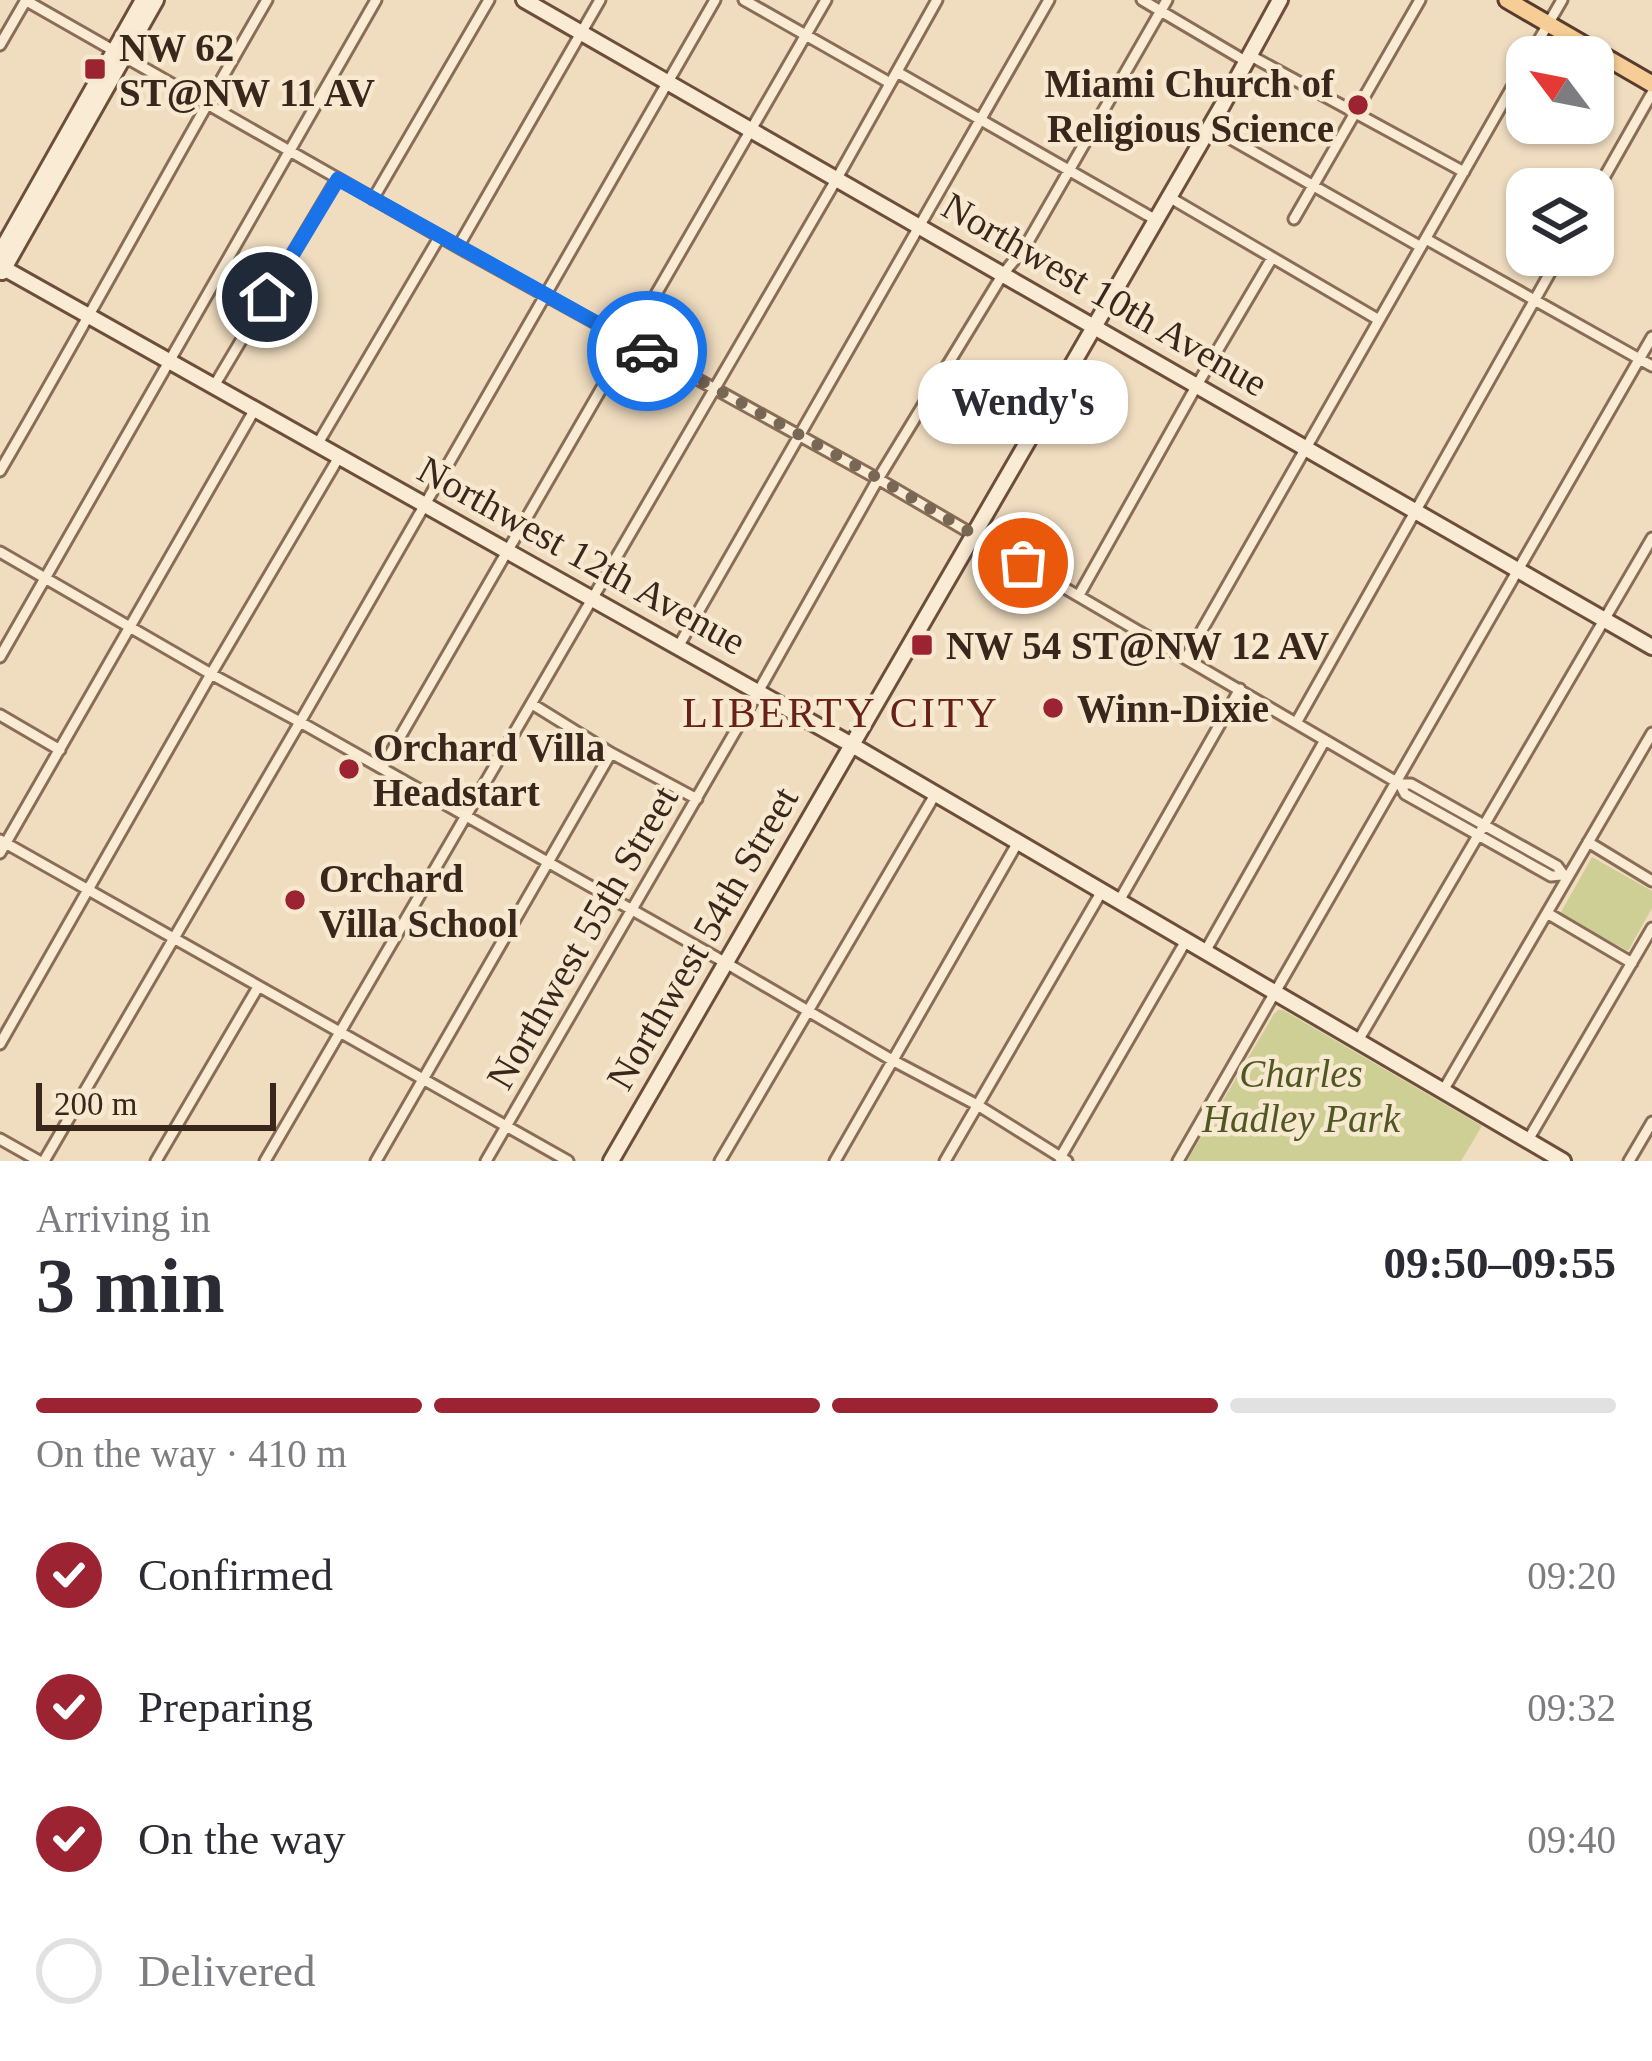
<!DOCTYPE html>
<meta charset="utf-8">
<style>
:root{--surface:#fff;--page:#f2f2f3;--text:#2b2b33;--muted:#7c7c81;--line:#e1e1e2;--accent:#9c2432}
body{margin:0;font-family:"Times New Roman",serif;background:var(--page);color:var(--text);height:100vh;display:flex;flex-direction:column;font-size:45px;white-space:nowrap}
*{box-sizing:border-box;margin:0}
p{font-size:39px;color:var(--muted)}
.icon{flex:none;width:66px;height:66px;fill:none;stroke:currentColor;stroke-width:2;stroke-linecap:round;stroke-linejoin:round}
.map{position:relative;height:1161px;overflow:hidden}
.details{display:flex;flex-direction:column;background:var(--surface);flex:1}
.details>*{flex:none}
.needle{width:78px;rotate:302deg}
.controls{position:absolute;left:1506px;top:36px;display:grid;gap:24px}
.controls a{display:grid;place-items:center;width:108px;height:108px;border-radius:24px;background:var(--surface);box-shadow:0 3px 9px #0004;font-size:60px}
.scale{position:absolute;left:36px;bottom:30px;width:240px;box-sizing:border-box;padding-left:12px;border:6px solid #39271c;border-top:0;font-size:33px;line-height:42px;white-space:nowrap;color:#39271c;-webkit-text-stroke:9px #f7e8d0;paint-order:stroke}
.pin{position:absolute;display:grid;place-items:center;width:102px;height:102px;color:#fff;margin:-51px;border:6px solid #fff;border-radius:50%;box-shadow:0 3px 12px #0007}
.courier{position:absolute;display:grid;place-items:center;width:120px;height:120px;margin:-60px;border:9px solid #1a73e8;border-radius:50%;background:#fff;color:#222;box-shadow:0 3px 15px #0007}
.bubble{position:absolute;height:84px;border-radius:36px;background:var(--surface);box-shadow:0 3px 9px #0004;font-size:39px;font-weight:600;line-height:84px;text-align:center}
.summary em{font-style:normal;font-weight:600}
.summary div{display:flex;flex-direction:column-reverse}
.summary{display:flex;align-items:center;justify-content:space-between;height:204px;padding:0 36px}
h1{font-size:78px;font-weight:600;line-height:90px}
.bar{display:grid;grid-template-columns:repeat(4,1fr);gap:18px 12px;align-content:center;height:144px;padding:0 36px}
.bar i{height:15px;border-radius:9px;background:var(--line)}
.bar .selected{background:var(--accent)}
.bar p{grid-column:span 4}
ol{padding:0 36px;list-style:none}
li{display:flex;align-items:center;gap:36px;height:132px}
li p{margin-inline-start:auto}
li .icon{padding:12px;border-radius:50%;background:var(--accent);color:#fff;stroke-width:4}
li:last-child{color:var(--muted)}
li i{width:66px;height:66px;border:6px solid var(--line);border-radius:50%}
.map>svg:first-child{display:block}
</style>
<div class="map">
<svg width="1652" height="1161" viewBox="0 0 1652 1161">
<rect width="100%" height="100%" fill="#f0ddc0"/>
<path fill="#cecf94" d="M1592 857 1652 891V908L1628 951 1560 914Z
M1278 1010H1283L1482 1126 1461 1161H1187L1274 1014Z"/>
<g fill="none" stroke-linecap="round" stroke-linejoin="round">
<defs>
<path id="street" d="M25 0 458 247 878 479 1400 784 1405 794 1551 876 1561 875
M744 0 890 83
M1142 0 1247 62
M0 45 26 0
M1251 56 1464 172
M1529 57 1562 0
M897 72 1156 220
M1210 127 1421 247
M1169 197 1379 320
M1593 197 1652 93
M373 199 489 0
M1294 219 1420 0
M1426 239 1652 366
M458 247 600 0
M214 386 337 179
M317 445 440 236
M0 471C91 315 176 156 267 0
M0 552 211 674 300 722 726 963 892 1060 979 1106 1067 1161
M1079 595 1197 385 1272 258
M678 647 1049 0
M0 657 376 0
M1186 658 1527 61
M532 704 611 753 697 799
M0 715 60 750
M1296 723 1560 255
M382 768 826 0
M1400 784H1411L1557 866 1565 877
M0 840 568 1161
M1588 842 1652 881
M0 853 255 409
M1119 901 1240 689
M1547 913 1632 963
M1206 950 1325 740
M1359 1039 1652 538
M0 1044 211 674 339 457
M1444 1089 1652 733
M0 1139 39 1161
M1528 1140 1652 928
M1060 1158 1187 939
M44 1161 300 722 715 0
M156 1161 258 987
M265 1161 836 180 937 0
M376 1161 611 753
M486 1161 758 692 878 479 1003 274 1025 247 1167 0
M720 1161 936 793
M835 1161 1018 842
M945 1161 1102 891
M1178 1161 1652 337
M1629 1161 1652 1122"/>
<path id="secondary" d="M524 0 1652 647
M0 253 143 0
M0 266 852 745 1563 1161
M2 272 156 0
M611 1161 1222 106 1280 0"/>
<path id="primary" d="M1507 0 1652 84"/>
</defs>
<use href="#street" stroke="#8a6d57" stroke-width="15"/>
<use href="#secondary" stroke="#6c4e3a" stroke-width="20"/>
<use href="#primary" stroke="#583b2c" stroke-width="21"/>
<use href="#street" stroke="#faebd4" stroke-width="9"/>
<use href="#secondary" stroke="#faebd4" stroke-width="14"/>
<use href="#primary" stroke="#f6cd96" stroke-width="15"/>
</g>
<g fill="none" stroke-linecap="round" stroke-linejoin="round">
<path stroke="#796755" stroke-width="12" stroke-dasharray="0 21.6" d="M647 351 878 478 1023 563"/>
<path stroke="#1a73e8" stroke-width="15" d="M267 297 338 179 647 351"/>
</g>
<g fill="#9c2432" stroke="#f7e8d0" stroke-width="4.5">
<rect x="83" y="57" width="24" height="24" rx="6"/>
<circle cx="1358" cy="105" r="12"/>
<rect x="910" y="633" width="24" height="24" rx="6"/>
<circle cx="1053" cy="708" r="12"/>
<circle cx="349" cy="769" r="12"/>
<circle cx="295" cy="900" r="12"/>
</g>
<g text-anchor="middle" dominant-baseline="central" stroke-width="9" stroke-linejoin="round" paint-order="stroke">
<g font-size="39" font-weight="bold" fill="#39271c" stroke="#f7e8d0" text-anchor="start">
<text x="119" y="47">NW 62<tspan x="119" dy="45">ST@NW 11 AV</tspan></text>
<text x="1334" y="83" text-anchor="end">Miami Church of<tspan x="1334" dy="45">Religious Science</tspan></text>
<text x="946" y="645">NW 54 ST@NW 12 AV</text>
<text x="1077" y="708">Winn-Dixie</text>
<text x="373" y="747">Orchard Villa<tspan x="373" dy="45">Headstart</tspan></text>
<text x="319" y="878">Orchard<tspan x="319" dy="45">Villa School</tspan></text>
</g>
<g font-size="39" fill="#39271c" stroke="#f7e8d0">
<text transform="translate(1105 294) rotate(30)">Northwest 10th Avenue</text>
<text transform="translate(582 555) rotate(29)">Northwest 12th Avenue</text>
<text transform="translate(582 937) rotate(-60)">Northwest 55th Street</text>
<text transform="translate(702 938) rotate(-60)">Northwest 54th Street</text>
</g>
<g font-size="39" font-style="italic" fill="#4f5722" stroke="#f7e8d0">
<text x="1301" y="1073">Charles<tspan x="1301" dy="45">Hadley Park</tspan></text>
</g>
<g font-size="42" letter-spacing="3" fill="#682119" stroke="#f7e8d0">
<text x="841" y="713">LIBERTY CITY</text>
</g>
</g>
</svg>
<div class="controls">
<a><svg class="needle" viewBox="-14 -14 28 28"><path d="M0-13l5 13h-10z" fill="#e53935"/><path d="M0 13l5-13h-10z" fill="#7c7c81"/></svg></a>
<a><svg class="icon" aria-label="layers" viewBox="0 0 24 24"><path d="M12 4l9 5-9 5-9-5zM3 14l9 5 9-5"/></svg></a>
</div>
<div class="scale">200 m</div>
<div class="pin" style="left:1023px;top:563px;background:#ea580c"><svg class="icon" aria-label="bag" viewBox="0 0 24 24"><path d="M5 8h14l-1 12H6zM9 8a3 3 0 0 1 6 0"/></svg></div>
<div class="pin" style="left:267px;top:297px;background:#1f2937"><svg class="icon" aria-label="home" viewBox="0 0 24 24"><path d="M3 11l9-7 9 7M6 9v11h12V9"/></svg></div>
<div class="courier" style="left:647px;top:351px"><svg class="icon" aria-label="car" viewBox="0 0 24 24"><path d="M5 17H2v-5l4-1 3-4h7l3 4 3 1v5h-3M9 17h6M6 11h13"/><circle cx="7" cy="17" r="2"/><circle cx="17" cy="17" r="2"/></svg></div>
<div class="bubble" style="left:918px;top:360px;width:210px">Wendy's</div>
</div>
<section class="details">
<div class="summary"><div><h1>3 min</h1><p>Arriving in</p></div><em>09:50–09:55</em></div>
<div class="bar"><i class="selected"></i><i class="selected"></i><i class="selected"></i><i></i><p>On the way · 410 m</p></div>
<ol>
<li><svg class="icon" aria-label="check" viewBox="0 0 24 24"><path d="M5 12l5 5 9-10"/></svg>Confirmed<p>09:20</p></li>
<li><svg class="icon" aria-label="check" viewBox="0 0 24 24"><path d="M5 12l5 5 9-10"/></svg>Preparing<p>09:32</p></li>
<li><svg class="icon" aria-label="check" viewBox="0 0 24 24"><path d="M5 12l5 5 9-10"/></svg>On the way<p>09:40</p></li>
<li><i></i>Delivered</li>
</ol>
</section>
